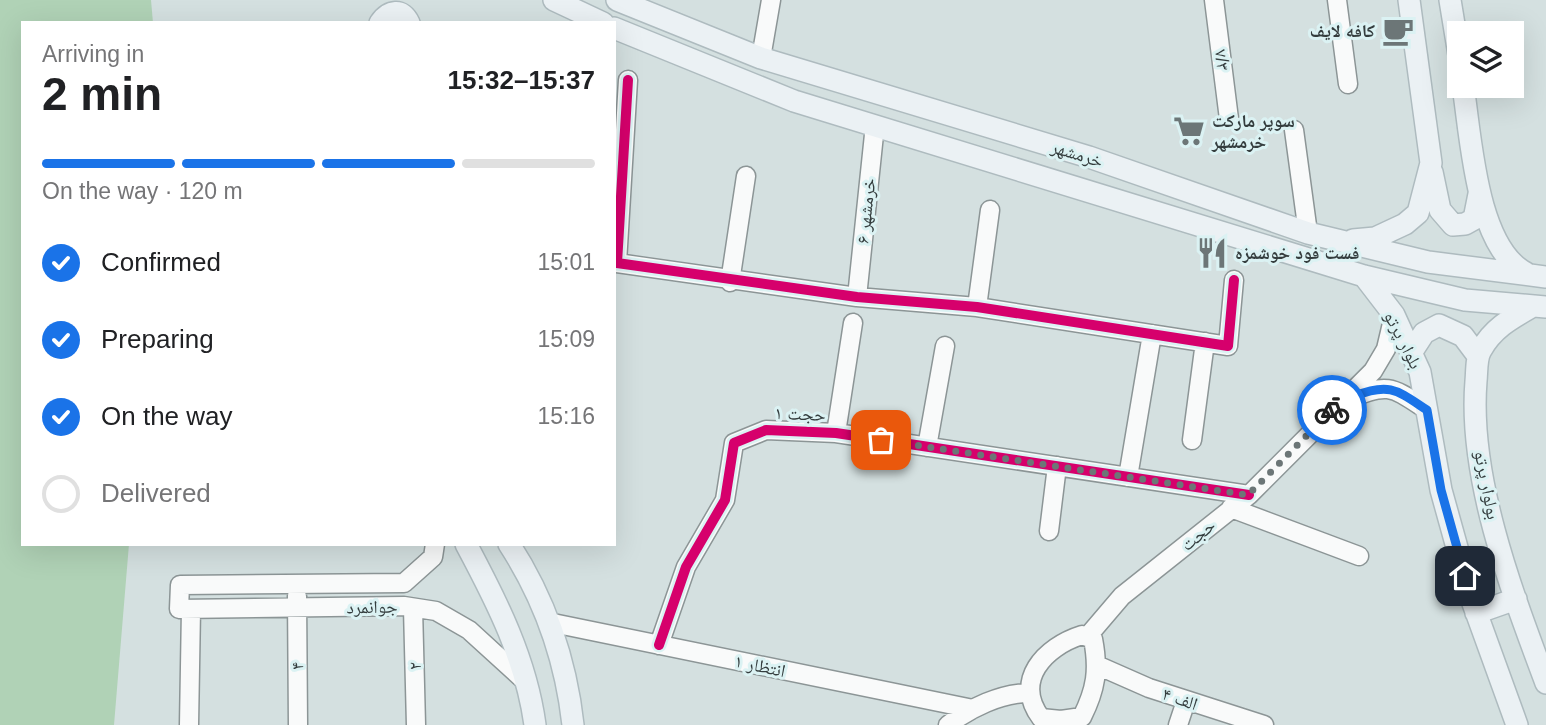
<!DOCTYPE html>
<meta charset="utf-8">
<style>
:root{--surface:#fff;--page:#f2f2f2;--text:#202124;--muted:#757577;--line:#e0e0e0;--accent:#1a73e8}
body{margin:0;font-family:Helvetica,"Noto Naskh Arabic",sans-serif;background:var(--page);color:var(--text);height:100vh;display:flex;flex-direction:column;font-size:26px;white-space:nowrap}
*{box-sizing:border-box;margin:0}
p{font-size:23px;color:var(--muted)}
.icon{flex:none;width:38px;height:38px;fill:none;stroke:currentColor;stroke-width:2;stroke-linecap:round;stroke-linejoin:round}
.map{position:relative;flex:1;overflow:hidden}
.details{position:absolute;left:21px;top:21px;width:595px;height:525px;display:flex;flex-direction:column;background:var(--surface);border-radius:0px;box-shadow:0 7px 28px #0002}
.details>*{flex:none}
.controls{position:absolute;left:1447px;top:21px;display:grid;gap:14px}
.controls a{display:grid;place-items:center;width:77px;height:77px;border-radius:0px;background:var(--surface);box-shadow:0 7px 28px #0002;font-size:35px}
.pin{position:absolute;display:grid;place-items:center;width:60px;height:60px;color:#fff;margin:-30px;border-radius:14px;box-shadow:0 4px 10px #0006}
.courier{position:absolute;display:grid;place-items:center;width:70px;height:70px;margin:-35px;border:5px solid #1a73e8;border-radius:50%;background:#fff;color:#222;box-shadow:0 2px 9px #0007}
.overview em{font-style:normal;font-weight:700}
.overview div{display:flex;flex-direction:column-reverse}
.overview{display:flex;align-items:center;justify-content:space-between;height:119px;padding:0 21px}
h1{font-size:46px;font-weight:700;line-height:52px}
.bar{display:grid;grid-template-columns:repeat(4,1fr);gap:10px 7px;align-content:center;height:84px;padding:0 21px}
.bar i{height:9px;border-radius:5px;background:var(--line)}
.bar .on{background:var(--accent)}
.bar p{grid-column:span 4}
ol{padding:0 21px;list-style:none}
li{display:flex;align-items:center;gap:21px;height:77px}
li p{margin-inline-start:auto}
li .icon{padding:7px;border-radius:50%;background:var(--accent);color:#fff;stroke-width:4}
li:last-child{color:var(--muted)}
li i{width:38px;height:38px;border:4px solid var(--line);border-radius:50%}
.map>svg:first-child{display:block}
</style>
<div class="map">
<svg width="1546" height="725" viewBox="0 0 1546 725">
<rect width="100%" height="100%" fill="#d4e0e0"/>
<path fill="#b0d2b6" d="M0 0H151L153 23H23V544H129L114 725H0Z"/>
<g fill="none" stroke-linecap="round" stroke-linejoin="round">
<defs>
<path id="minor" d="M1214 0 1229 119
M1337 0 1348 84
M761 58 771 0
M628 80 617 263 857 297 977 307 1228 346 1234 280
M1294 130 1308 233
M730 282 746 176
M857 297 875 125
M977 307 990 210
M1349 399C1389 382 1392 387 1427 410
M836 433 853 323
M1192 440 1205 342
M927 447 945 346
M1128 477 1152 334
M1231 508 1359 556
M1049 531 1057 466
M435 544 433 557 404 583 180 585 179 609 404 606 436 611 469 630 525 681
M297 596 298 725
M413 608 416 725
M548 622 973 709
M1082 635 1093 639C1099 670 1096 689 1082 717L1061 720 1041 718C1013 681 1044 647 1082 635Z
M1087 637 1122 596 1249 495 1373 371 1386 349 1394 315
M659 645 686 567 725 500 734 443 766 430 836 433 1249 495
M1099 666 1149 688 1264 725
M189 725 191 609
M948 725C970 708 1001 693 1029 693
M1178 725 1186 701"/>
<path id="major" d="M554 0 603 23
M617 0 761 58 1089 157 1308 233 1428 262 1546 277
M1450 0 1460 61
M380 23C389 10 402 8 409 23
M614 28 794 101 1364 276 1465 300 1546 307
M1463 86C1471 137 1476 247 1526 273
M1432 172 1440 210 1453 225 1465 224 1474 219 1479 194
M1353 240 1375 238 1405 224 1418 213 1431 163 1409 0
M1364 276 1394 315 1420 372 1441 490 1471 598 1517 725
M1533 306C1512 318 1493 328 1481 350 1476 358 1477 372 1476 381 1468 478 1512 592 1546 683
M1411 353 1424 333 1439 325 1463 336 1478 356
M466 544C497 602 526 659 535 725
M509 544C544 598 566 661 573 725
M1476 613 1516 599"/>
</defs>
<use href="#minor" stroke="#8c9596" stroke-width="21"/>
<use href="#major" stroke="#aebbbf" stroke-width="24"/>
<use href="#minor" stroke="#f9fafa" stroke-width="18"/>
<use href="#major" stroke="#ebf1f4" stroke-width="21"/>
<defs>
<path id="cycleway" d="M628 80 617 263 857 297 977 307 1228 346 1234 280
M659 645 686 567 725 500 734 443 766 430 836 433 1249 495"/>
</defs>
<use href="#cycleway" stroke="#dbf2f3" stroke-width="15"/>
<use href="#cycleway" stroke="#d6006c" stroke-width="10"/>
</g>
<g fill="none" stroke-linecap="round" stroke-linejoin="round">
<path stroke="#6c7677" stroke-width="7" stroke-dasharray="0 12.6" d="M881 440 1248 495 1332 410"/>
<path stroke="#1a73e8" stroke-width="9" d="M1332 410C1339 403 1346 400 1355 396 1390 382 1398 391 1427 410L1441 490 1465 576"/>
</g>
<defs>
<symbol id="cafe-bare" viewBox="-9 -9 18 18"><path d="M-5.5-4.5H6V0H3Q3 3.5 0 3.5H-2.5Q-5.5 3.5-5.5 0ZM3-3.2v2h1.7v-2ZM-6 4.5H4V6H-6Z" fill="#6c7677" stroke="#dbf2f3" stroke-width="2.5" paint-order="stroke"/></symbol>
<symbol id="supermarket-bare" viewBox="-9 -9 18 18"><path d="M-6-5.5h2.5l.6 2H6L4.5 2H-2.5L-4.4-4H-6ZM-1.5 3.2a1.3 1.3 0 1 0 .1 0ZM3 3.2a1.3 1.3 0 1 0 .1 0Z" fill="#6c7677" stroke="#dbf2f3" stroke-width="2.5" paint-order="stroke"/></symbol>
<symbol id="restaurant-bare" viewBox="-9 -9 18 18"><path d="M-5-6h1v4h1v-4h1v4h1v-4h1v5L-1.5 .5V6h-2V.5L-5-1ZM5-6V6H3V1.5H1.5Q1.5-4 5-6Z" fill="#6c7677" stroke="#dbf2f3" stroke-width="2.5" paint-order="stroke"/></symbol>
</defs>
<g fill-rule="evenodd">
<use href="#cafe-bare" x="1376" y="9" width="44" height="44"/>
<use href="#supermarket-bare" x="1167" y="109" width="44" height="44"/>
<use href="#restaurant-bare" x="1190" y="231" width="44" height="44"/>
</g>
<g text-anchor="middle" dominant-baseline="central" stroke-width="6" stroke-linejoin="round" paint-order="stroke">
<g font-size="18" font-weight="bold" fill="#343d3e" stroke="#dbf2f3" text-anchor="start">
<text x="1375" y="31" text-anchor="end">کافه لایف</text>
<text x="1212" y="121">سوپر مارکت<tspan x="1212" dy="21">خرمشهر</tspan></text>
<text x="1235" y="253">فست فود خوشمزه</text>
</g>
<g font-size="18" fill="#343d3e" stroke="#dbf2f3">
<text transform="translate(1222 60) rotate(83)">۷/۳</text>
<text transform="translate(1077 154) rotate(17)">خرمشهر</text>
<text transform="translate(866 211) rotate(-84)">خرمشهر ۶</text>
<text transform="translate(1403 340) rotate(63)">بلوار پرتو</text>
<text transform="translate(800 414) rotate(2)">حجت ۱</text>
<text transform="translate(1487 485) rotate(79)">بولوار پرتو</text>
<text transform="translate(1198 535) rotate(-39)">حجت</text>
<text transform="translate(372 607) rotate(-1)">جوانمرد</text>
<text transform="translate(297 666) rotate(-90)">۴</text>
<text transform="translate(415 666) rotate(-91)">۲</text>
<text transform="translate(760 666) rotate(12)">انتظار ۱</text>
<text transform="translate(1180 699) rotate(19)">۴ الف</text>
</g>
</g>
</svg>
<div class="controls">
<a><svg class="icon" aria-label="layers" viewBox="0 0 24 24"><path d="M12 4l9 5-9 5-9-5zM3 14l9 5 9-5"/></svg></a>
</div>
<div class="pin" style="left:881px;top:440px;background:#ea580c"><svg class="icon" aria-label="bag" viewBox="0 0 24 24"><path d="M5 8h14l-1 12H6zM9 8a3 3 0 0 1 6 0"/></svg></div>
<div class="pin" style="left:1465px;top:576px;background:#1f2937"><svg class="icon" aria-label="home" viewBox="0 0 24 24"><path d="M3 11l9-7 9 7M6 9v11h12V9"/></svg></div>
<div class="courier" style="left:1332px;top:410px"><svg class="icon" aria-label="bike" viewBox="0 0 24 24"><circle cx="6" cy="16" r="4"/><circle cx="18" cy="16" r="4"/><path d="M6 16l4-8h5l3 8M10 8l3 8H6M13 5h3"/></svg></div>
<section class="details">
<div class="overview"><div><h1>2 min</h1><p>Arriving in</p></div><em>15:32–15:37</em></div>
<div class="bar"><i class="on"></i><i class="on"></i><i class="on"></i><i></i><p>On the way · 120 m</p></div>
<ol>
<li><svg class="icon" aria-label="check" viewBox="0 0 24 24"><path d="M5 12l5 5 9-10"/></svg>Confirmed<p>15:01</p></li>
<li><svg class="icon" aria-label="check" viewBox="0 0 24 24"><path d="M5 12l5 5 9-10"/></svg>Preparing<p>15:09</p></li>
<li><svg class="icon" aria-label="check" viewBox="0 0 24 24"><path d="M5 12l5 5 9-10"/></svg>On the way<p>15:16</p></li>
<li><i></i>Delivered</li>
</ol>
</section>
</div>
